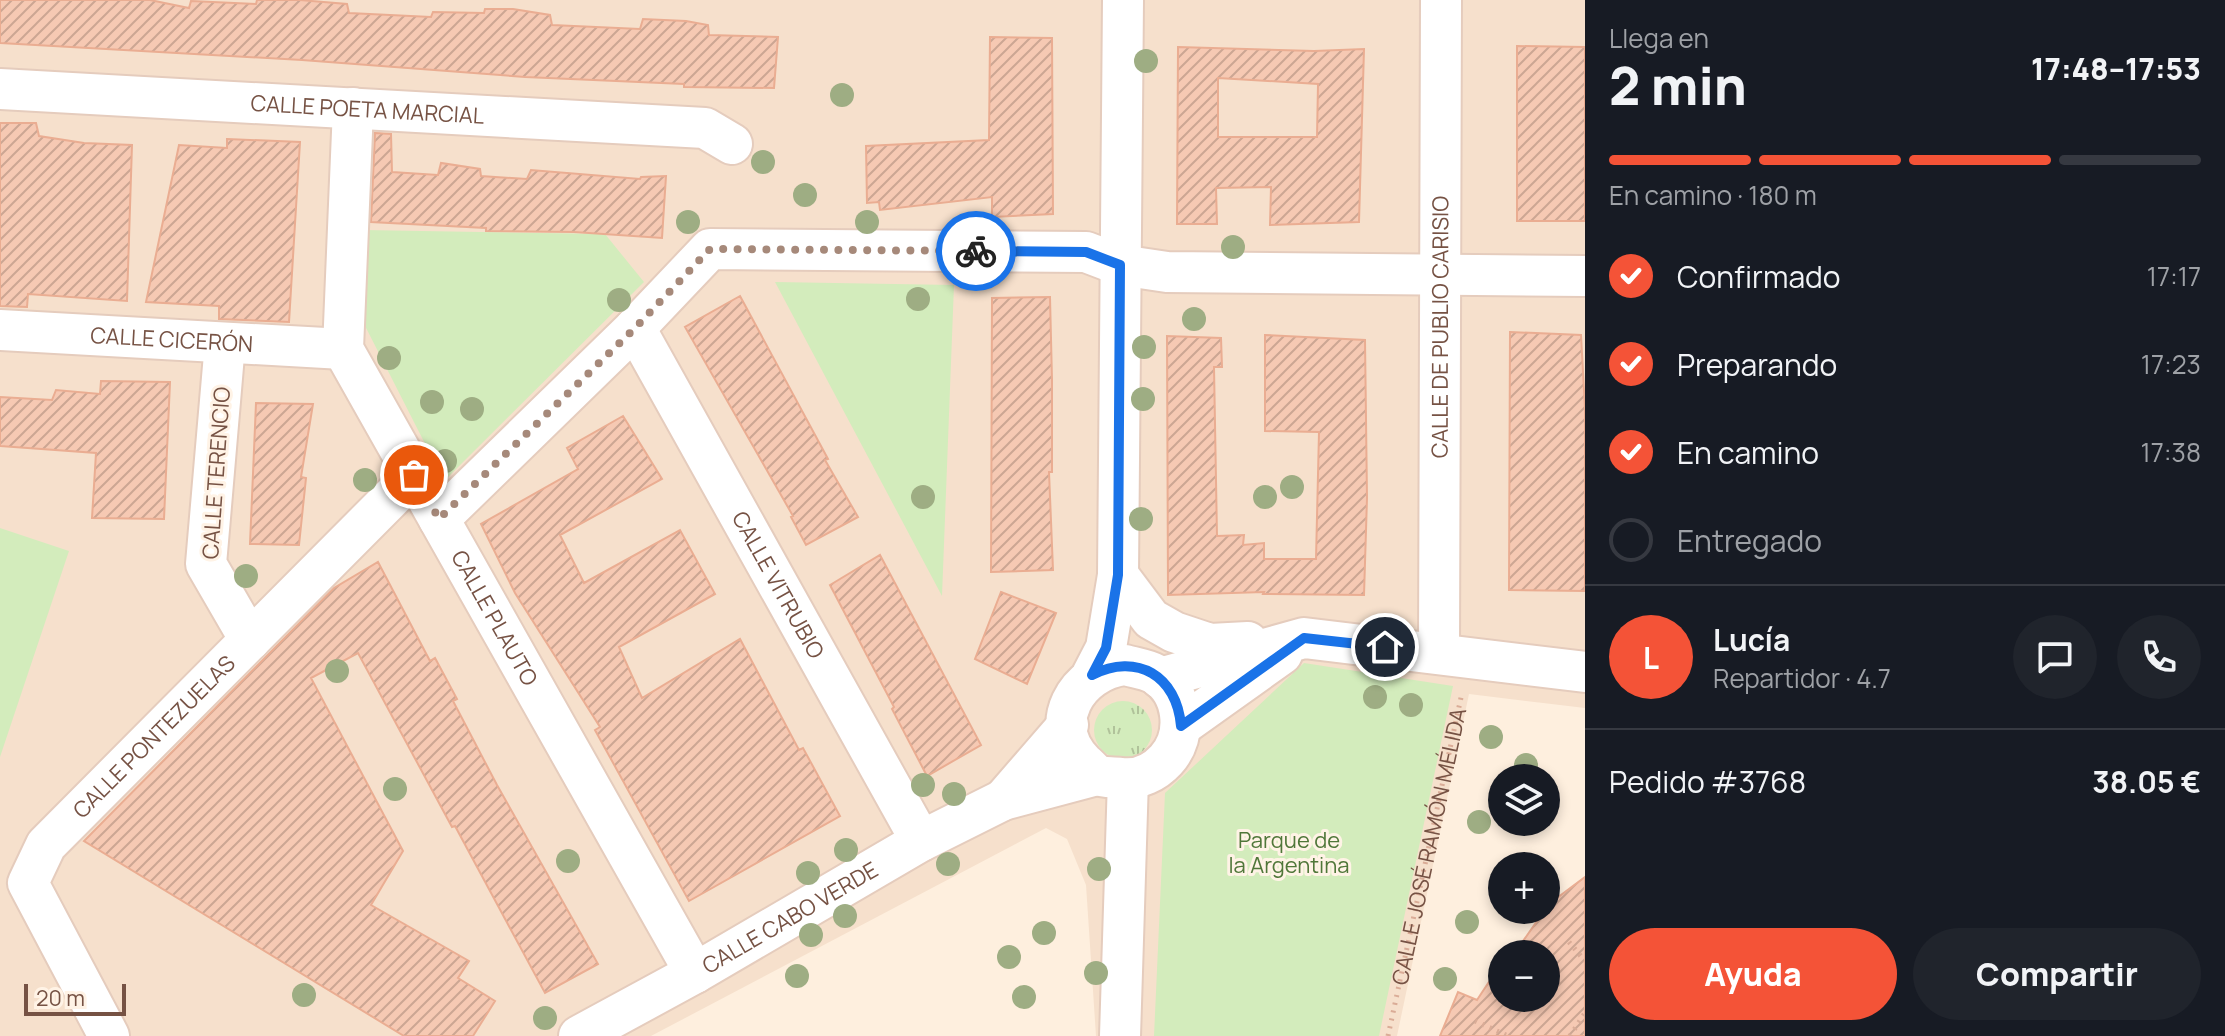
<!DOCTYPE html>
<html lang="es">
<meta charset="utf-8">
<style>
:root{--surface:#171b24;--page:#20242c;--text:#f1f3f6;--muted:#9ea1a6;--line:#363941;--accent:#f45337}
body{margin:0;font-family:Manrope,sans-serif;background:var(--page);color:var(--text);height:100vh;display:flex;flex-direction:column;font-size:30px;white-space:nowrap}
*{box-sizing:border-box;margin:0}
p{font-size:26px;color:var(--muted)}
.icon{flex:none;width:44px;height:44px;fill:none;stroke:currentColor;stroke-width:2;stroke-linecap:round;stroke-linejoin:round}
.map{position:relative;flex:1;overflow:hidden}
.sheet{display:flex;flex-direction:column;background:var(--surface);width:640px}
.sheet>*{flex:none}
.buttons{position:absolute;left:1488px;top:764px;display:grid;gap:16px}
.buttons a{display:grid;place-items:center;width:72px;height:72px;border-radius:50%;background:var(--surface);box-shadow:0 4px 12px #0003;font-size:40px}
.scale{position:absolute;left:24px;bottom:20px;width:102px;box-sizing:border-box;padding-left:8px;border:4px solid #765244;border-top:0;font-size:22px;line-height:28px;white-space:nowrap;color:#765244;-webkit-text-stroke:6px #fff3e6;paint-order:stroke}
.pin{position:absolute;display:grid;place-items:center;width:68px;height:68px;color:#fff;margin:-34px;border:4px solid #fff;border-radius:50%;box-shadow:0 2px 8px #0007}
.courier{position:absolute;display:grid;place-items:center;width:80px;height:80px;margin:-40px;border:6px solid #1a73e8;border-radius:50%;background:#fff;color:#222;box-shadow:0 2px 10px #0007}
.head em{font-style:normal;font-weight:800}
.head div{display:flex;flex-direction:column-reverse}
.head{display:flex;align-items:center;justify-content:space-between;height:136px;padding:0 24px}
h1{font-size:52px;font-weight:800;line-height:60px}
.bar{display:grid;grid-template-columns:repeat(4,1fr);gap:12px 8px;align-content:center;height:96px;padding:0 24px}
.bar i{height:10px;border-radius:6px;background:var(--line)}
.bar .current{background:var(--accent)}
.bar p{grid-column:span 4}
.line{display:flex;align-items:center;gap:20px;padding:0 24px;border-top:2px solid var(--line)}
.line div{flex:1}
.round{display:grid;place-items:center;flex:none;width:84px;height:84px;border-radius:42px;background:var(--page)}
ol{padding:0 24px;list-style:none}
li{display:flex;align-items:center;gap:24px;height:88px}
li p{margin-inline-start:auto}
li .icon{padding:8px;border-radius:50%;background:var(--accent);color:#fff;stroke-width:4}
li:last-child{color:var(--muted)}
li i{width:44px;height:44px;border:4px solid var(--line);border-radius:50%}
.button{display:flex;gap:16px;margin-top:auto;padding:16px 24px}
.button a{flex:1;height:92px;border-radius:48px;background:var(--accent);color:#fff;font-size:32px;font-weight:800;line-height:92px;text-align:center}
.button a+a{background:var(--page);color:var(--text)}
main{display:flex;flex:1;min-height:0}
.map>svg:first-child{display:block}
</style>
<main>
<div class="map">
<svg width="1585" height="1036" viewBox="0 0 1585 1036">
<defs>
<pattern id="grass-tufts" width="24" height="20" patternUnits="userSpaceOnUse" patternTransform="scale(2)"><rect width="24" height="20" fill="#d3ecbc"/><path d="M3 7l-1-3M5 7V3M7 7l1-3M15 17l-1-3M17 17v-4M19 17l1-3" fill="none" stroke="#b0c29a"/></pattern>
<pattern id="building-hatch" width="6" height="6" patternUnits="userSpaceOnUse" patternTransform="scale(2)"><rect width="6" height="6" fill="#f6c9b3"/><path d="M-1 1l2-2M0 6l6-6M5 7l2-2" fill="none" stroke="#cca693"/></pattern>
</defs>
<rect width="100%" height="100%" fill="#feefde"/>
<path fill="#f6e0cc" d="M0 0H1585V708L1469 694 1397 1036H1096L1086 885 1067 839 1046 828 651 1036H0Z"/>
<path fill="url(#grass-tufts)" d="M1094 730a29 29 0 1 1 58 0a29 29 0 1 1-58 0Z"/>
<path fill="#d3ecbc" d="M363 230 605 234 644 282 444 481 361 318Z
M775 282 954 285 942 596Z
M0 528 69 551 0 757Z
M1304 663 1453 686 1379 1036H1154L1165 793Z"/>
<path fill="url(#building-hatch)" stroke="#eaad92" stroke-width="2" fill-rule="evenodd" d="M0 0H150L189 8 191 1 256 4 257 0H300L347 4 349 13 431 17 433 12 484 13 485 9H513L550 15 552 25 640 29 643 19 686 21 708 25 709 35 778 37 774 88 684 87V84L525 77 302 60 0 43Z
M990 37 1052 38 1053 214 992 217V197L880 210 879 202 867 203 866 146 989 140Z
M1517 46 1585 47V221H1517Z
M1178 47 1314 51 1364 49 1359 222 1270 225 1271 187 1216 188 1217 224H1177ZM1218 78 1318 84 1317 137H1218Z
M0 123H36L39 136 84 143 132 145 127 301 28 294 27 307 0 306Z
M375 133 391 134 392 172 438 175 441 163 480 169 481 176 527 179 531 170 640 179 641 177 666 176 662 238 574 232 486 231V228L371 222Z
M227 139 300 142 289 322 219 319V306L146 302 179 145 227 148Z
M740 296 828 459 825 460 858 517 806 545 791 517 793 516 685 327Z
M1050 297 1052 380V472H1049L1053 570 991 572 992 298Z
M1510 332 1581 335 1585 409V591L1509 590Z
M1265 335 1365 340 1367 498 1364 595 1263 594 1264 592 1168 595 1167 336 1221 338 1222 367H1214L1217 536 1244 535 1243 545 1264 543V559H1316L1319 432 1265 431Z
M101 381 170 382 164 519 92 518 96 453 0 446V397L52 400 56 390 100 394Z
M256 403 313 404 301 477 306 478 299 545 250 544Z
M623 416 662 479 560 535 584 583 680 530 715 594 619 647 642 698 740 639 799 750 803 748 840 816 689 901 595 730 600 727 515 593 481 524 578 469 567 448Z
M880 555 981 745 927 776 892 709 894 707 830 585Z
M378 562 430 661 435 658 457 699 453 701 497 785 598 964 545 993 455 826 452 827 358 653 311 678 403 851 371 905 469 961 458 978 495 1001 473 1036H404L84 841 334 588Z
M1001 592 1056 613 1027 684 975 659Z
M1585 877V1036H1440L1458 992 1477 1000 1502 962V998H1546V954H1514L1549 904Z"/>
<g fill="none" stroke-linecap="round" stroke-linejoin="round">
<defs>
<g id="minor">
<path id="s2" d="M0 89 705 128 732 144"/>
<path id="s3" d="M353 108 343 349 695 973"/>
<path id="s4" d="M635 328 921 841"/>
<path id="s5" d="M0 330 343 349"/>
<path d="M225 343 206 564 250 640"/>
<path d="M439 519 635 328 710 249 1086 252 1120 265 1167 272 1585 276"/>
<path d="M1118 575 1151 619 1174 632 1210 644 1248 642"/>
<path id="s6" d="M1439 653 1441 0"/>
<path d="M1125 665C1135 668 1146 669 1155 674 1184 692 1189 735 1166 760 1155 772 1139 780 1122 778 1115 777 1104 778 1098 775 1093 773 1088 766 1084 763 1045 725 1076 671 1125 665Z"/>
<path d="M1092 675 1106 648 1118 575 1123 0"/>
<path d="M1160 678 1304 638 1585 672"/>
<path d="M1181 726 1282 654"/>
<path d="M1003 800 1068 725"/>
<path id="s7" d="M109 1036 28 883 46 845 414 475"/>
<path id="s8" d="M579 1036 695 973 921 841 1003 800 1097 775"/>
<path d="M1120 1036 1128 779"/>
</g>
</defs>
<use href="#minor" stroke="#e5ccbd" stroke-width="44"/>
<g stroke="#daac97" stroke-width="5" stroke-dasharray="2 6" stroke-linecap="butt">
<path d="M1569 942 1585 961"/>
<path d="M1475 1021 1508 1036"/>
<path id="s1" d="M1388 1036 1462 693"/>
<path d="M1570 1036 1585 1013"/>
</g>
<use href="#minor" stroke="#fff" stroke-width="40"/>
</g>
<g fill="#9ead83">
<circle cx="1146" cy="61" r="12"/>
<circle cx="842" cy="95" r="12"/>
<circle cx="763" cy="162" r="12"/>
<circle cx="805" cy="195" r="12"/>
<circle cx="688" cy="222" r="12"/>
<circle cx="867" cy="222" r="12"/>
<circle cx="1233" cy="247" r="12"/>
<circle cx="918" cy="299" r="12"/>
<circle cx="619" cy="300" r="12"/>
<circle cx="1194" cy="319" r="12"/>
<circle cx="1144" cy="347" r="12"/>
<circle cx="389" cy="358" r="12"/>
<circle cx="1143" cy="399" r="12"/>
<circle cx="432" cy="402" r="12"/>
<circle cx="472" cy="409" r="12"/>
<circle cx="445" cy="461" r="12"/>
<circle cx="365" cy="480" r="12"/>
<circle cx="1292" cy="487" r="12"/>
<circle cx="923" cy="497" r="12"/>
<circle cx="1265" cy="497" r="12"/>
<circle cx="1141" cy="519" r="12"/>
<circle cx="246" cy="576" r="12"/>
<circle cx="337" cy="671" r="12"/>
<circle cx="1375" cy="697" r="12"/>
<circle cx="1411" cy="705" r="12"/>
<circle cx="1491" cy="737" r="12"/>
<circle cx="1526" cy="765" r="12"/>
<circle cx="923" cy="785" r="12"/>
<circle cx="395" cy="789" r="12"/>
<circle cx="954" cy="794" r="12"/>
<circle cx="1479" cy="822" r="12"/>
<circle cx="846" cy="850" r="12"/>
<circle cx="568" cy="861" r="12"/>
<circle cx="948" cy="864" r="12"/>
<circle cx="1099" cy="869" r="12"/>
<circle cx="808" cy="873" r="12"/>
<circle cx="845" cy="916" r="12"/>
<circle cx="1467" cy="922" r="12"/>
<circle cx="1044" cy="933" r="12"/>
<circle cx="811" cy="935" r="12"/>
<circle cx="1009" cy="957" r="12"/>
<circle cx="1096" cy="973" r="12"/>
<circle cx="797" cy="976" r="12"/>
<circle cx="1445" cy="979" r="12"/>
<circle cx="304" cy="995" r="12"/>
<circle cx="1024" cy="997" r="12"/>
<circle cx="545" cy="1018" r="12"/>
</g>
<g fill="none" stroke-linecap="round" stroke-linejoin="round">
<path stroke="#a6897a" stroke-width="8" stroke-dasharray="0 14.4" d="M414 475 439 519 635 328 710 249 976 251"/>
<path stroke="#1a73e8" stroke-width="10" d="M976 251 1086 252 1120 265 1118 575 1106 648 1092 675C1137 652 1177 676 1181 726L1304 638 1385 647"/>
</g>
<g text-anchor="middle" dominant-baseline="central" stroke-width="6" stroke-linejoin="round" paint-order="stroke">
<g font-size="22" fill="#765244" stroke="#fff3e6">
<text stroke="none"><textPath href="#s2" startOffset="368">CALLE POETA MARCIAL</textPath></text>
<text stroke="none"><textPath href="#s6" startOffset="326">CALLE DE PUBLIO CARISIO</textPath></text>
<text stroke="none"><textPath href="#s5" startOffset="172">CALLE CICERÓN</textPath></text>
<text transform="translate(216 473) rotate(-86)">CALLE TERENCIO</text>
<text stroke="none"><textPath href="#s4" startOffset="294">CALLE VITRUBIO</textPath></text>
<text stroke="none"><textPath href="#s3" startOffset="550">CALLE PLAUTO</textPath></text>
<text stroke="none"><textPath href="#s7" startOffset="368">CALLE PONTEZUELAS</textPath></text>
<text stroke="none"><textPath href="#s1" startOffset="194">CALLE JOSÉ RAMÓN MÉLIDA</textPath></text>
<text stroke="none"><textPath href="#s8" startOffset="242">CALLE CABO VERDE</textPath></text>
</g>
<g font-size="22" fill="#507739" stroke="#fff3e6">
<text x="1289" y="840">Parque de<tspan x="1289" dy="25">la Argentina</tspan></text>
</g>
</g>
</svg>
<div class="buttons">
<a><svg class="icon" aria-label="layers" viewBox="0 0 24 24"><path d="M12 4l9 5-9 5-9-5zM3 14l9 5 9-5"/></svg></a>
<a>+</a>
<a>−</a>
</div>
<div class="scale">20 m</div>
<div class="pin" style="left:414px;top:475px;background:#ea580c"><svg class="icon" aria-label="bag" viewBox="0 0 24 24"><path d="M5 8h14l-1 12H6zM9 8a3 3 0 0 1 6 0"/></svg></div>
<div class="pin" style="left:1385px;top:647px;background:#1f2937"><svg class="icon" aria-label="home" viewBox="0 0 24 24"><path d="M3 11l9-7 9 7M6 9v11h12V9"/></svg></div>
<div class="courier" style="left:976px;top:251px"><svg class="icon" aria-label="bike" viewBox="0 0 24 24"><circle cx="6" cy="16" r="4"/><circle cx="18" cy="16" r="4"/><path d="M6 16l4-8h5l3 8M10 8l3 8H6M13 5h3"/></svg></div>
</div>
<section class="sheet">
<div class="head"><div><h1>2 min</h1><p>Llega en</p></div><em>17:48–17:53</em></div>
<div class="bar"><i class="current"></i><i class="current"></i><i class="current"></i><i></i><p>En camino · 180 m</p></div>
<ol>
<li><svg class="icon" aria-label="check" viewBox="0 0 24 24"><path d="M5 12l5 5 9-10"/></svg>Confirmado<p>17:17</p></li>
<li><svg class="icon" aria-label="check" viewBox="0 0 24 24"><path d="M5 12l5 5 9-10"/></svg>Preparando<p>17:23</p></li>
<li><svg class="icon" aria-label="check" viewBox="0 0 24 24"><path d="M5 12l5 5 9-10"/></svg>En camino<p>17:38</p></li>
<li><i></i>Entregado</li>
</ol>
<div class="line" style="height:144px"><b class="round" style="background:var(--accent);color:#fff">L</b><div><b>Lucía</b><p>Repartidor · 4.7</p></div><a class="round"><svg class="icon" aria-label="chat" viewBox="0 0 24 24"><path d="M4 5h16v11H9l-5 4z"/></svg></a><a class="round"><svg class="icon" aria-label="phone" viewBox="0 0 24 24"><path d="M5 4h4l2 5-3 2q2 4 5 5l2-3 5 2v4C11 20 4 13 5 4z"/></svg></a></div>
<div class="line" style="height:104px"><div>Pedido #3768</div><b>38.05 €</b></div>
<div class="button"><a>Ayuda</a><a>Compartir</a></div>
</section>
</main>
